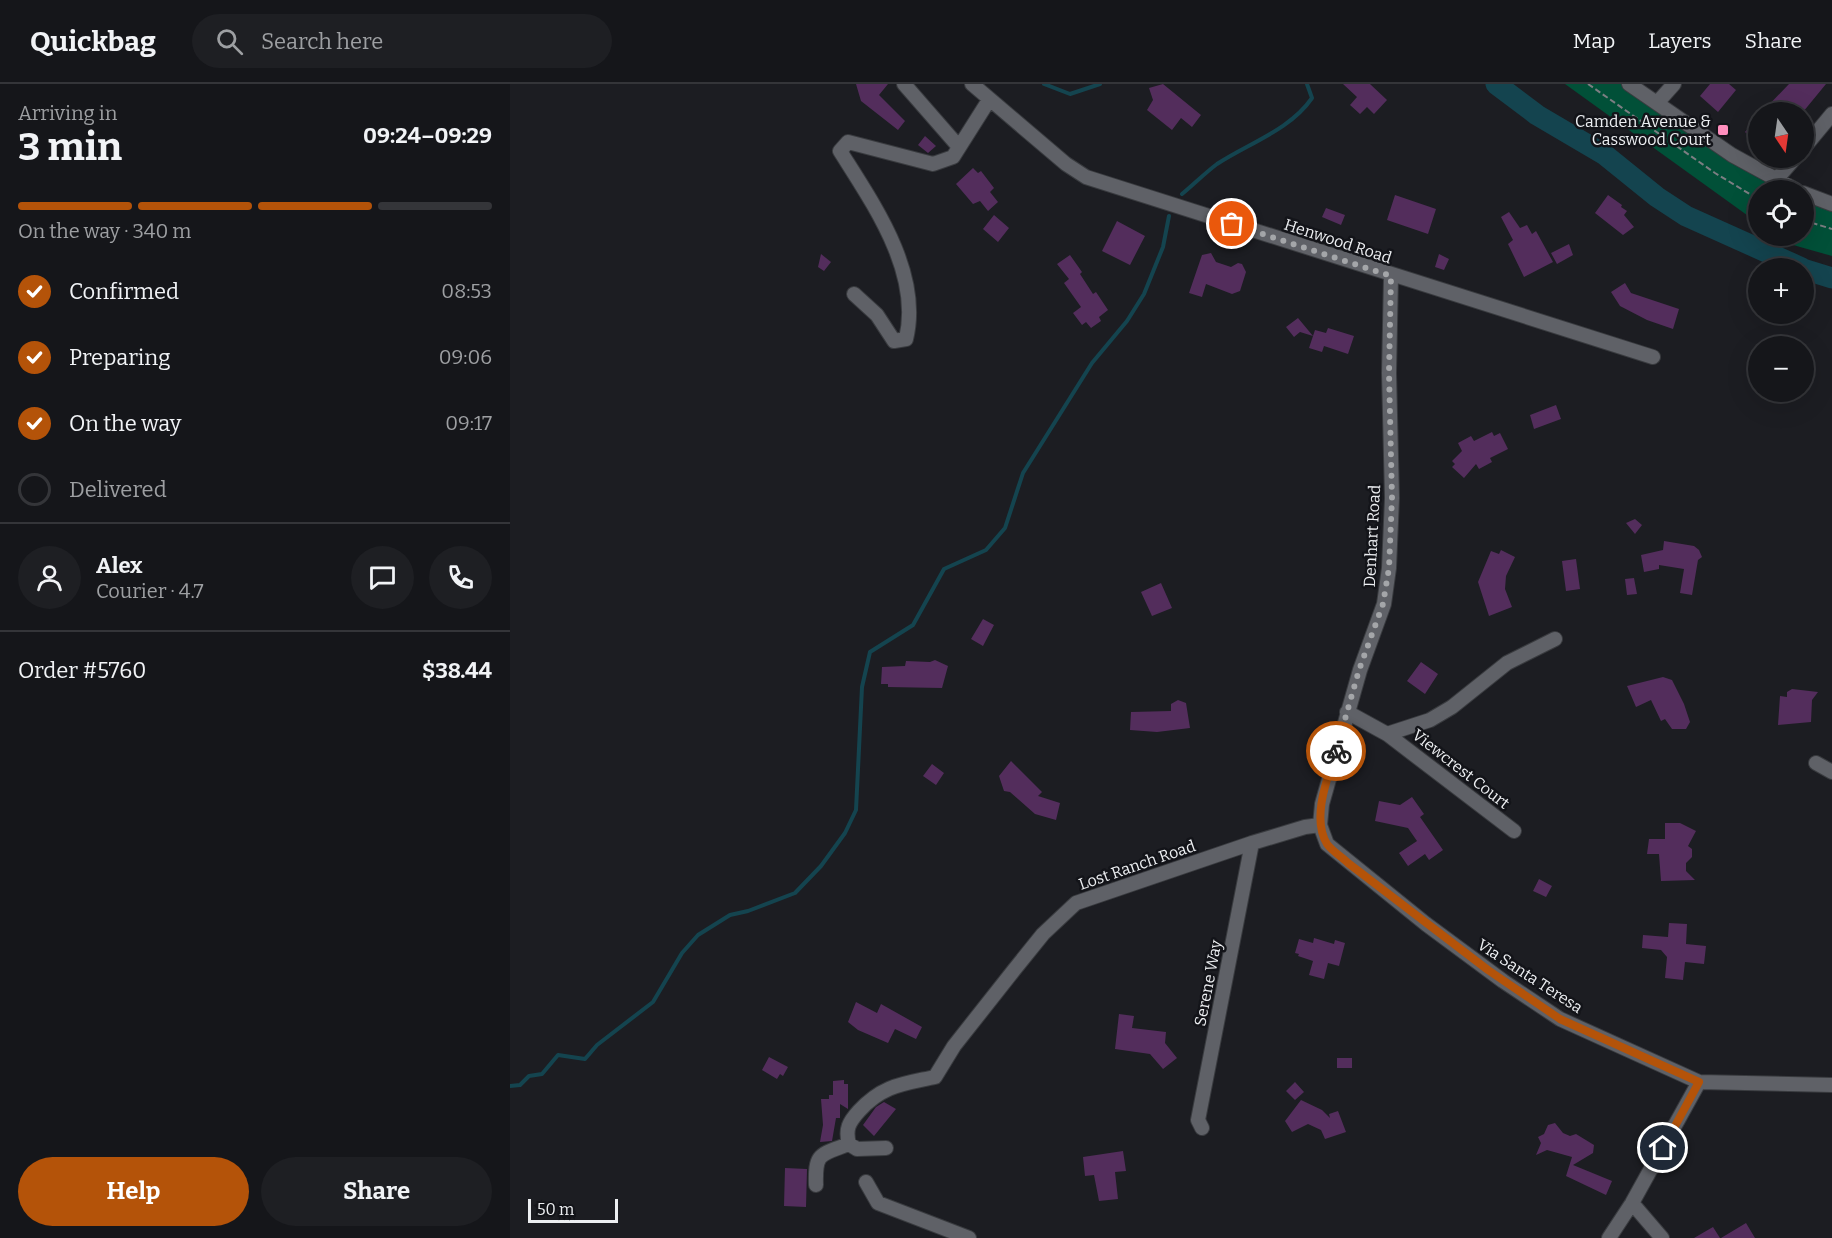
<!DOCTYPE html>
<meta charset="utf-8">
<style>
:root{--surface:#15161a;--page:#1e1f23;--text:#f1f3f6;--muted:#9d9fa2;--line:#343539;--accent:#b45309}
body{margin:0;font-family:Bitter,serif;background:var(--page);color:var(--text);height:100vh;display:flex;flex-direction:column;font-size:22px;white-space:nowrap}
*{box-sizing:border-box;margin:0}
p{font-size:20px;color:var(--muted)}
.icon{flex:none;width:33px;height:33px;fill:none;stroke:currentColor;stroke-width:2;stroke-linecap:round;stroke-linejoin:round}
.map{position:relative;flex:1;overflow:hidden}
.details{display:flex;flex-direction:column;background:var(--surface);width:510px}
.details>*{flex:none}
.needle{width:39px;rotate:167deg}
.fabs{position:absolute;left:1238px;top:18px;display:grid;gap:12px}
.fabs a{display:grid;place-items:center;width:66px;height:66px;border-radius:50%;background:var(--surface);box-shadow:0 6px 24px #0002,0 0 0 2px var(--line);font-size:30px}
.scale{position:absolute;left:18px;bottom:15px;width:90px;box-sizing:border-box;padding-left:6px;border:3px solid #edeff2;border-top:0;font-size:16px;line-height:21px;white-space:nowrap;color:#edeff2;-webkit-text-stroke:4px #131419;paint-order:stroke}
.pin{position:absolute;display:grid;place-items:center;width:51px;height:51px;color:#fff;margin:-26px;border:3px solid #fff;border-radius:50%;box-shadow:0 2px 6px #0007}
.courier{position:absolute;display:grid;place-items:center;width:60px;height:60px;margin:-30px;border:4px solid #b45309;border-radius:50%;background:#fff;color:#222;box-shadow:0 2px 8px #0007}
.headline em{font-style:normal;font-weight:700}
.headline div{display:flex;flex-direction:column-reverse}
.headline{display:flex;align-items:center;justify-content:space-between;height:102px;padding:0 18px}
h1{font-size:39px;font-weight:700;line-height:45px}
.bar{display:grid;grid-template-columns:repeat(4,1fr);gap:9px 6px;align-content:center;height:72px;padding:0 18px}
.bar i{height:8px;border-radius:4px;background:var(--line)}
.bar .current{background:var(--accent)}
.bar p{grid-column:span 4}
.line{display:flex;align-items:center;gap:15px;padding:0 18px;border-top:2px solid var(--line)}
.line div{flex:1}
.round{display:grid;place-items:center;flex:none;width:63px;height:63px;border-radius:32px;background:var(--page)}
ol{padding:0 18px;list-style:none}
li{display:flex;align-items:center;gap:18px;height:66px}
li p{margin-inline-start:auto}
li .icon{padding:6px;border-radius:50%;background:var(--accent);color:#fff;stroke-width:4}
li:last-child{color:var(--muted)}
li i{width:33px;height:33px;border:3px solid var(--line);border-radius:50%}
.cta{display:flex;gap:12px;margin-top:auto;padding:12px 18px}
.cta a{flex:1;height:69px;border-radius:36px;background:var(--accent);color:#fff;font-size:24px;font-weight:700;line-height:69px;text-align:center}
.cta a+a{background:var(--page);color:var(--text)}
header{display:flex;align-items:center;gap:36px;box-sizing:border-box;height:84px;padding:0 30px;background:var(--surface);border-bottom:2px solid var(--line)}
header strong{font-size:28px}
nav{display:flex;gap:33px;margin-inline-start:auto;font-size:21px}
.search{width:420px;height:54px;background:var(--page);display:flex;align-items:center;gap:15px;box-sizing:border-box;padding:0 21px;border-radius:33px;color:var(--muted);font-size:22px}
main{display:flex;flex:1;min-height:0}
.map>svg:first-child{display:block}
</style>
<header>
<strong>Quickbag</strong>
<div class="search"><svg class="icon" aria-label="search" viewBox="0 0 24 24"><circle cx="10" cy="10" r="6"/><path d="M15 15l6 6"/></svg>Search here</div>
<nav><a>Map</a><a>Layers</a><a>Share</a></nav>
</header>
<main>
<section class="details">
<div class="headline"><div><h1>3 min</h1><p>Arriving in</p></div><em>09:24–09:29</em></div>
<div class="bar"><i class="current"></i><i class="current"></i><i class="current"></i><i></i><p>On the way · 340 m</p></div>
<ol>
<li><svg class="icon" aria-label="check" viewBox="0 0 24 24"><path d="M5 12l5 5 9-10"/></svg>Confirmed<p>08:53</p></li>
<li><svg class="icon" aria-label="check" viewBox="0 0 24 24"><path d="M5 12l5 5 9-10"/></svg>Preparing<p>09:06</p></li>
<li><svg class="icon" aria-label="check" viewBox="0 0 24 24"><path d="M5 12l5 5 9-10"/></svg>On the way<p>09:17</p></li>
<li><i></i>Delivered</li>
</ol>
<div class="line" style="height:108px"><a class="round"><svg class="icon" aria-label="person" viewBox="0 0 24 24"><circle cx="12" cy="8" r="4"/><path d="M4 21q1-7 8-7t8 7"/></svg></a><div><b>Alex</b><p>Courier · 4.7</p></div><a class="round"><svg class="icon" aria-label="chat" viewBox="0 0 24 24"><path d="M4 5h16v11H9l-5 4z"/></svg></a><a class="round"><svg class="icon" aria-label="phone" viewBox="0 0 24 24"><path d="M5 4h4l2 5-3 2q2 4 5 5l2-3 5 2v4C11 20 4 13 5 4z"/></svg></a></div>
<div class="line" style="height:78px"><div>Order #5760</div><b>$38.44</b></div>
<div class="cta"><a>Help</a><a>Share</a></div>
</section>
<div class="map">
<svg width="1322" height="1154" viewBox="0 0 1322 1154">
<rect width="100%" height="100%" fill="#1c1d22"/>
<path fill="#015038" d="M1055 0H1126L1290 106H1248V139Z
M1293 108 1322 127V172L1276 159 1265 152H1293Z"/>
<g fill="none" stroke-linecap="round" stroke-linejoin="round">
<path stroke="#14444f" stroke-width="4" d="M534 0 560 10 590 0
M672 110C683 101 695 89 707 80 739 59 780 46 802 14L797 0
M0 1002 10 1001 19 992 32 990 48 971 75 975 87 961 143 918 172 869 188 851 220 831 238 827 285 809 311 782 335 749 346 726 352 603 360 568 403 541 434 485 476 466 495 444 513 389 582 279 617 237 634 210 653 163 659 132"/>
<path stroke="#14444f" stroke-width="21" d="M986 0 1027 31 1095 71 1147 113 1176 132 1292 184
M1293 185 1322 194"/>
</g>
<path fill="#532d5c" d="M346 0H378L369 11 395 37 388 46 351 17Z
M653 0 691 31 682 43 671 34 662 46 637 26 643 16 639 4Z
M833 0H860L877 16 864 30 857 23 850 30 840 21 847 13Z
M1200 0H1219L1226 6 1208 28 1190 12Z
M1279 0H1316L1293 28H1252Z
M1248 33V59L1235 48Z
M415 52 426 62 418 69 408 61Z
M463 84 468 89 471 87 484 104 480 108 488 118 478 127 470 117 463 120 446 100Z
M885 111 926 125 918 150 877 136Z
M1098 111 1112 121 1111 123 1117 127 1114 131 1124 143 1113 151 1085 129Z
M816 124 835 131 831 141 812 133Z
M999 128 1010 144 1017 141 1022 150 1026 147 1043 178 1014 193 998 160 1003 156 991 133Z
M484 131 499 144 488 158 473 145Z
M607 137 635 152 620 181 592 167Z
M1059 160 1063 171 1047 180 1041 169Z
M701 169 706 178 721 183 728 179 732 180 736 188 730 207 722 210 696 200 692 213 679 209 692 171Z
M311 170 321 178 314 187 308 183Z
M929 170 939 175 934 186 925 183Z
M560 171 572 188 570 190 583 210 586 208 598 226 589 233 591 237 581 244 576 238 572 241 563 229 571 223 554 199 559 195 547 180Z
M1115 199 1121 209 1169 225 1163 245 1137 236 1110 222 1101 208Z
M788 234 803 252 790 248 784 253 776 243Z
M818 244 844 252 838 270 814 262 812 268 799 264 805 246 816 249Z
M1046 321 1051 335 1024 345 1020 331Z
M982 348 984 352 990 349 998 365 980 374 982 378 969 385 966 380 954 394 942 383 945 380 942 377 952 367 948 359 961 352 964 357Z
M1125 435 1132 441 1125 450 1116 439Z
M1154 457 1184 462 1189 466 1192 473 1188 476 1182 511 1170 509 1174 485 1149 481V485L1134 488 1131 471 1153 466Z
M991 466 1005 473 996 492 995 505 1002 523 979 532 968 498 981 467 989 470Z
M1066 475 1070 505 1056 507 1052 477Z
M1124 494 1127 510 1117 511 1115 495Z
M651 499 662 524 642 532 631 508Z
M473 535 484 541 473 562 461 555Z
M425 576 438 582 432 604 378 603V600H371L372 583 395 582 396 577 420 578Z
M911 578 928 590 915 610 897 597Z
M1153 593 1162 596 1174 620 1180 638 1176 645H1162L1155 635 1151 637 1141 616 1126 623 1117 602Z
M1282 605 1308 608 1302 616 1301 638 1268 641 1270 612 1277 613V608Z
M668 616 676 619 680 644 647 648 620 646 621 628 661 627V620Z
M501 677 532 708 528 712 550 719 546 736 525 730 500 708 494 707 489 692Z
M422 680 434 689 426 701 413 692Z
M902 713 914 730 910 733 933 766 919 776 915 770 898 782 889 769 907 757 898 744 865 737 869 717 890 721Z
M1155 739H1170L1186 747 1178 762 1182 765V773L1176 779V787L1185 796 1151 797 1149 770H1137L1139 755H1155Z
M1029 795 1042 802 1036 813 1023 807Z
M1159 839 1177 840 1176 860 1196 862 1194 880 1175 878 1173 896 1155 894 1157 873 1151 866 1132 864 1133 851 1158 853Z
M804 854 824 860 825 856 835 859 829 882 818 879 814 895 799 891 803 877 788 872 789 870 785 869 789 855 803 859Z
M346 918 367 929 371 920 412 943 406 955 385 945 378 959 348 946 338 938Z
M609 930 624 932 622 944 656 948 655 959 667 974 653 985 640 970 605 965Z
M259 973 278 983 273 992 270 990 267 995 252 986Z
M827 974H842V984H827Z
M334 996V1000H338V1025L330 1020V1034H326L322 1057 310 1058 313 1041 311 1015H319V1011H323V997Z
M785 998 794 1008 785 1016 776 1007Z
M791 1016 812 1026 820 1034 819 1030 828 1027 836 1048 815 1055 811 1046 798 1040 782 1048 775 1037Z
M374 1018 386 1025 364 1052 353 1041 366 1023Z
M1045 1039 1053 1049 1060 1052 1066 1050 1084 1061 1083 1069 1063 1081 1102 1097 1096 1111 1056 1092 1062 1073 1037 1066 1026 1071 1031 1059 1028 1053 1034 1050 1038 1041Z
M613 1067 616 1087 605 1088 608 1115 589 1117 584 1091 575 1092 573 1073Z
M275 1084 297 1085 296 1123 274 1122Z
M1236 1139 1245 1154H1211Z
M1203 1143 1210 1154H1184Z"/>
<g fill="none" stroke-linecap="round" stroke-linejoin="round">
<defs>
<path id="minor" d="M394 0 449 63
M462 0 556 80 576 93 1143 273
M1119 0 1222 71 1286 106
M1147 19 1164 0
M1293 65 1322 30
M1265 97 1285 74
M1293 109 1322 120
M881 192 879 289 882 414 879 484 874 520 850 586 812 720 810 741 817 760 916 840 993 897 1050 935 1189 998 1322 1001
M344 210 367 231 384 257 396 255C412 189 364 121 330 67L338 58 423 80 443 73 479 16
M837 628 877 650 1004 747
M877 650 920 636 942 623 997 579 1045 555
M1306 679 1322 688
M692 1044 688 1036 742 759
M376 1064 347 1065 339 1060C335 1045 339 1038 349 1027 373 1001 393 1000 425 993L444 962 504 886 533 850 566 819 742 759 795 743 810 741
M356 1098 368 1119 459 1154
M306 1101C305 1068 310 1071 339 1060
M1122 1119 1152 1154
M1099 1154 1122 1119 1189 998"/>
</defs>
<use href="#minor" stroke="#393b3f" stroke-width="16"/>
<path stroke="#7c7e82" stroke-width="2" stroke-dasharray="6 3" stroke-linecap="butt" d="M1078 0 1205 89 1248 115
M1293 136 1322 145"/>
<use href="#minor" stroke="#5f6167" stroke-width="14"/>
</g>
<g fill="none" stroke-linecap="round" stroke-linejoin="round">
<path stroke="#a4a6a9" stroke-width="6" stroke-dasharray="0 10.8" d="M722 140 881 192 879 289 882 414 879 484 873 520 849 586 826 667"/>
<path stroke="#b45309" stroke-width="8" d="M826 667C818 693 801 734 817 760 822 767 832 773 838 779L978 886 1050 935 1189 998 1153 1064"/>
</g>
<rect fill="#fe8ebd" stroke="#131419" stroke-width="2" x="1207" y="40" width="12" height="12" rx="3"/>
<g text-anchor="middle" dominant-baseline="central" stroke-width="5" stroke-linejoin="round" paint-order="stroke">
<g font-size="16" fill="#edeff2" stroke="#131419" text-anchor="end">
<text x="1201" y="37">Camden Avenue &amp;<tspan x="1201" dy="18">Casswood Court</tspan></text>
</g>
<g font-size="16" fill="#edeff2" stroke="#131419">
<text transform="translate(828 157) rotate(18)">Henwood Road</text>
<text transform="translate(862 452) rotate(-87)">Denhart Road</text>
<text transform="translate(951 685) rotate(38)">Viewcrest Court</text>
<text transform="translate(627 781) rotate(-19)">Lost Ranch Road</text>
<text transform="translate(1020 892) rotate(33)">Via Santa Teresa</text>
<text transform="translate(698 899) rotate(-79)">Serene Way</text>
</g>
</g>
</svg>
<div class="fabs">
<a><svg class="needle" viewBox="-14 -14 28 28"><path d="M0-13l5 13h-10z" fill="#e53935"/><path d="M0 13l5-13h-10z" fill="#9d9fa2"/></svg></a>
<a><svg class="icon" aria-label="locate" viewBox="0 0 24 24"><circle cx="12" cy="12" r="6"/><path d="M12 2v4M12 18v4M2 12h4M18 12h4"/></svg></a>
<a>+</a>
<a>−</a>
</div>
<div class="scale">50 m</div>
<div class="pin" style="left:722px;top:140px;background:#ea580c"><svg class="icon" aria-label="bag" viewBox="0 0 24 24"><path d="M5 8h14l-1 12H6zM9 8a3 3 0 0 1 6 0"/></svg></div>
<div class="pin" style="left:1153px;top:1064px;background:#1f2937"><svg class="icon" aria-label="home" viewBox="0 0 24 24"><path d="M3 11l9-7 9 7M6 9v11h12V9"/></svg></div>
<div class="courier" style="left:826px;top:667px"><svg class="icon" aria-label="bike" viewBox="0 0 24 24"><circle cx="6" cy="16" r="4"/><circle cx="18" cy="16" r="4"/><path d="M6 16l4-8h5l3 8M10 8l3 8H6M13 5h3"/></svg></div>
</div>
</main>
